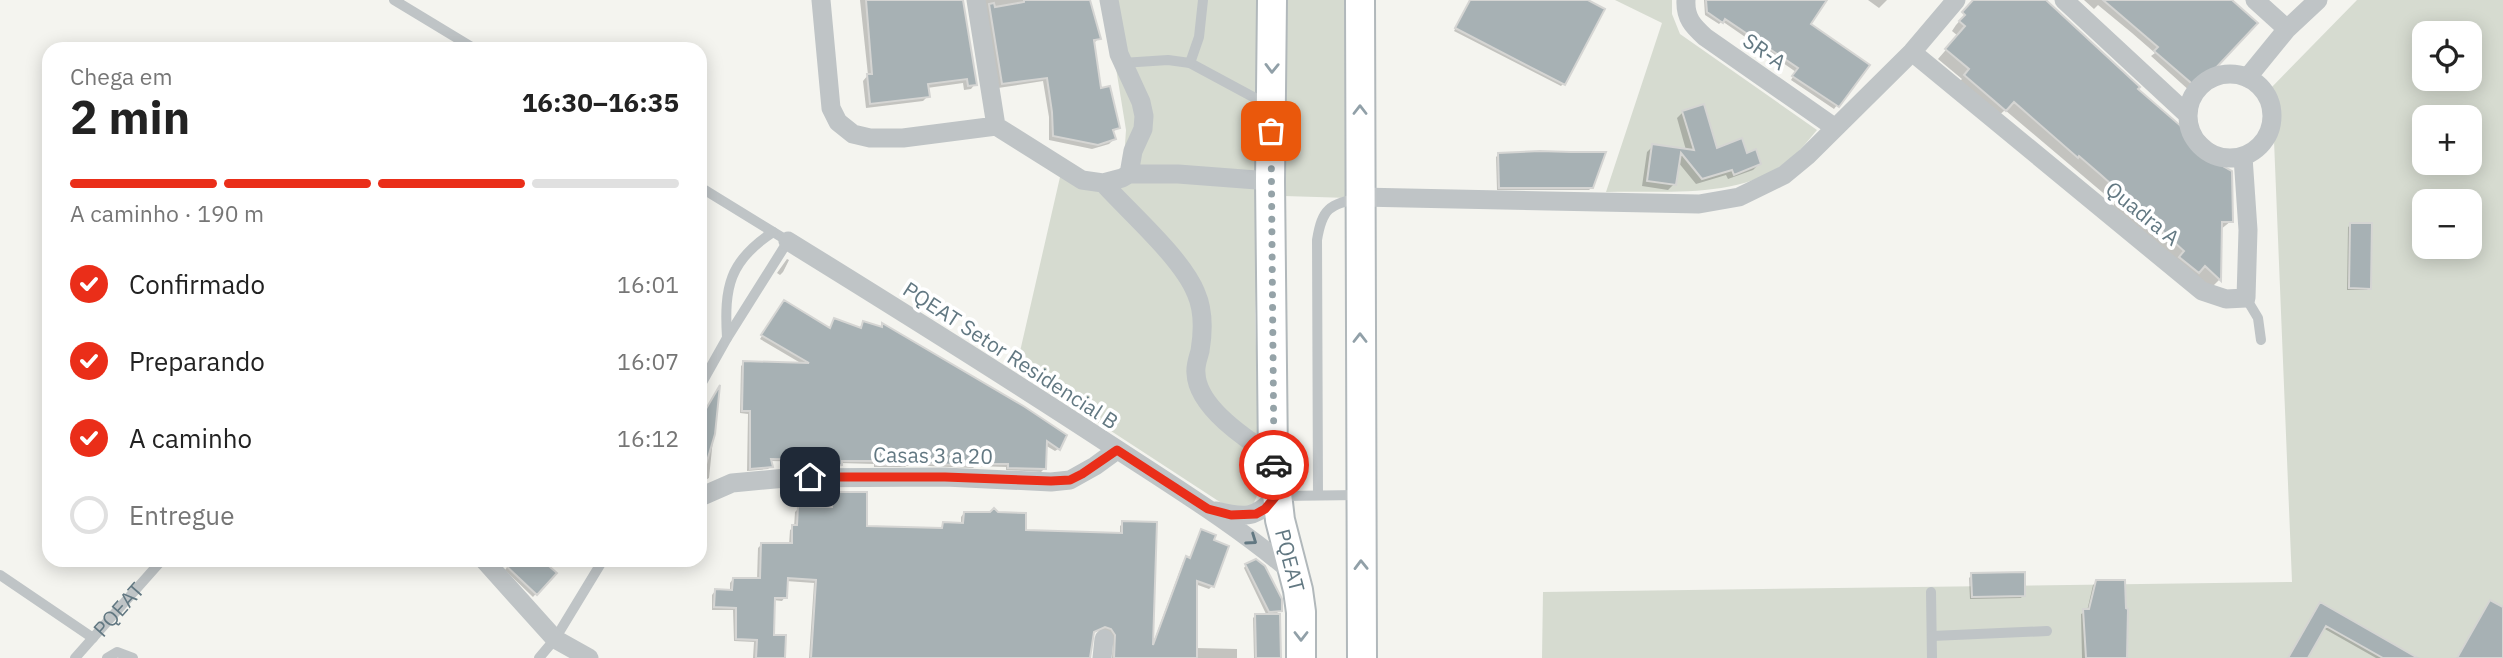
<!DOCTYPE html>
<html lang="pt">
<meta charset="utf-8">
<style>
:root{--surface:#fff;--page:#f6f6f6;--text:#222;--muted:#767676;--line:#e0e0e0;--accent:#ea2e19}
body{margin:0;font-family:"IBM Plex Sans",sans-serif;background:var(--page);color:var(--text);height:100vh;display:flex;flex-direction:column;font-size:26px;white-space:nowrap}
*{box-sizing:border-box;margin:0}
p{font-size:23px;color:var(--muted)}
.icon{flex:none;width:38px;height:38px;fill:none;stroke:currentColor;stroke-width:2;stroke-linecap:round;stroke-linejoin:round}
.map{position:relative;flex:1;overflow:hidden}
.sheet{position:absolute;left:42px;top:42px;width:665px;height:525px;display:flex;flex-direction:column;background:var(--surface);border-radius:21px;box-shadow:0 4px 18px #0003}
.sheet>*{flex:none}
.fabs{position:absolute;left:2412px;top:21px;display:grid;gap:14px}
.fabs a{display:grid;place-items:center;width:70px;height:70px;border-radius:14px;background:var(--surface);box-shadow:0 4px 18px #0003;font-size:35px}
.pin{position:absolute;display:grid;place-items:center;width:60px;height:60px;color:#fff;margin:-30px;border-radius:14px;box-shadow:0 4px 10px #0006}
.courier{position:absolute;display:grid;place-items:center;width:70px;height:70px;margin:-35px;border:5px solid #ea2e19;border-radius:50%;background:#fff;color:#222;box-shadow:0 2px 9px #0007}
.summary em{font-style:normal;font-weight:800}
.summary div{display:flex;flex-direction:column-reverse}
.summary{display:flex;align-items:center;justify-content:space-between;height:119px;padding:0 28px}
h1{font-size:46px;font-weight:800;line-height:52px}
.bar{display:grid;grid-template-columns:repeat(4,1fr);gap:10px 7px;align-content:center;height:84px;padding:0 28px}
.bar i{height:9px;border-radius:5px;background:var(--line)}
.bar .selected{background:var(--accent)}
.bar p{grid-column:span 4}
ol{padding:0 28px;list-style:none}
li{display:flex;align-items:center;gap:21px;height:77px}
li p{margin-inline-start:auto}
li .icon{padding:7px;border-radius:50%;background:var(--accent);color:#fff;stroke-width:4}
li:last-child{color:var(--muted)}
li i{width:38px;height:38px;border:4px solid var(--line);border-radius:50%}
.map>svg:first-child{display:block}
</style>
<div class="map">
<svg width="2503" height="658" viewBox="0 0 2503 658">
<rect width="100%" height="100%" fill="#f4f4ef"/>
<path fill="#d6dbd0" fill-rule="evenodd" d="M1105 0H1264L1255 314 1260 489 1252 507 1226 506 1016 369 1063 164 1080 178 1123 173 1126 130Z
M1287 0H1351L1349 198 1284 196Z
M1615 0H1672V14L1680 34 1817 130C1807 142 1796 156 1782 165 1736 199 1662 190 1606 192L1662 23Z
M2357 0H2503V658H1542L1543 592 2292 582 2273 116 2269 90ZM2424 33H2469V79H2424ZM2424 117H2469V163H2424ZM2424 201H2469V247H2424Z"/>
<path fill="#0003" d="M860 0H963L975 84 971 89 964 90 963 83 927 88 928 96 923 101 866 108 863 81 868 75Z
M983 0H1088L1099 38 1094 43 1099 90 1118 127 1113 132 1114 139 1109 144 1092 149 1049 140V117L1043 81 998 88Z
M1470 0H1584L1563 84 1561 86 1454 31Z
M1704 0H1823L1809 24 1867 65 1834 109 1791 80 1796 72 1722 21 1719 24 1705 15Z
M1868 0H1887L1879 8Z
M1978 0H2041L2218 165 2231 221 2220 230 2219 280 2211 288 2113 206 2115 203 2005 110 1996 118 1957 84 1962 79 1938 59 1958 36 1952 31 1956 25Z
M2084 0H2234L2232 2 2255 23 2191 92 2151 56 2155 53 2132 33 2098 5 2094 9Z
M1683 112 1716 150 1746 155 1759 164 1753 170 1728 179 1726 175 1696 184 1678 162 1674 184 1668 190 1642 186 1647 152 1653 146 1686 150 1677 118Z
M1499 154 1592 187 1589 190H1497L1496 157Z
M2351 225 2369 288 2367 290H2347L2348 227Z
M787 259 789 260 783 272 780 275 777 273Z
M782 305 828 330 834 320 859 329 864 323 879 328 882 325 1058 449 1055 451 1045 445 1044 469 1041 472 1006 470V467L975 466 973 468 907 465 905 467H874V464L840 463 837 468H816V462L770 461 771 466 768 469 747 471 748 414 740 413 741 366 744 363 804 365 760 339Z
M718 390 709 478 700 483V417Z
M834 493 865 528 940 530 943 524 961 525V517L964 513 1024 532 1120 534V526L1123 523 1152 646 1183 562 1186 558 1189 559 1202 531 1212 586 1209 589 1195 584 1196 648 1237 649V658H1112L1113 639 1107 632 1095 630 1090 636 1089 658H809L814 583 786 581 785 597 782 601 773 600 772 636 784 658H753L754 642 734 641 733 610H712V595L715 591H730V583L733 579 757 580 758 548 762 544 789 545 790 530 794 527 795 512 799 508 829 509 830 497Z
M513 560H540L554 573 533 597 505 570Z
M1246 565 1280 610 1275 615 1279 658H1254L1253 618 1255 616H1267L1244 568Z
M1972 575 2023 595 2021 598 1970 599 1969 578Z
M2096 582 2125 658H2082L2081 614 2087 611 2093 585Z
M2317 607 2394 658H2376L2323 628 2306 658H2289Z"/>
<path fill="#a7b1b4" stroke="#d5d5d3" stroke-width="2" d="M866 0H963L977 85 968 86 967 79 928 84 930 97 870 104 867 74H872Z
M1024 0H1090L1101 39 1094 40 1101 88 1110 86 1120 128 1113 130 1116 139 1098 145 1053 136 1052 112 1047 78 1002 84 989 4 994 3 995 7 1024 2Z
M1470 0H1588L1605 9 1565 85 1455 28Z
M1706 0H1827L1811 24 1870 65 1839 107 1792 76 1798 68 1725 19 1723 23 1707 12Z
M1973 0H2046L2140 87 2138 89 2190 134 2195 129 2227 158 2221 165 2232 171 2233 222H2222L2221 281 2205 266 2199 273 2179 257 2184 251 2163 232 2120 196 2122 194 2101 175 2079 156 2078 158 2014 102 2006 111 1964 75 1969 69 1945 49 1965 26 1959 21 1965 15 1962 12Z
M2103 0H2232L2258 23 2197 88 2154 51 2158 47Z
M1704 104 1717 148 1742 138 1747 153 1756 149 1761 164 1734 175 1732 170 1702 179 1681 153 1676 185 1647 181 1652 144 1694 150 1682 111Z
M1540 151 1571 152H1606L1593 188H1499L1498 153Z
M2350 223H2372L2371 289 2349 288Z
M784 300 830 328 834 318 861 328 863 321 882 327V323L1025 407 1067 435 1060 450 1047 441 1046 469 1008 468V464H978V466L910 463V465H876V461H842V465L818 466V460L771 459 773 467 750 469V411H742L743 361 809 363 761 335Z
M720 385 715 434 704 471 700 470V419Z
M833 492H867V526L942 528 943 522 963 523 964 512H990L994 508 998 512 1026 513V530L1122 533V521L1157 522 1153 645 1186 556 1190 558 1201 529 1216 535 1214 540 1229 546 1214 587 1197 581V658H1114L1115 635 1111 629 1105 627 1094 632 1090 658H811L816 580 788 578 787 598H775L774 635H786L785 658H756L757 640 736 639V608L714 607 715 589 732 590 733 578H760L761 543H792V525H797L798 506 832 507Z
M1256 559 1265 566 1282 599V611L1269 612 1245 564Z
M500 560H542L557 573 537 595Z
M2025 572V596L1972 597 1971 573Z
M2096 580H2125L2126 608 2128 609 2127 658H2086L2083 609H2089Z
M2490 600 2503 607V658H2457Z
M2320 602 2418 658H2383L2326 626 2308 658H2288Z
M1255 614H1280L1281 658H1256Z"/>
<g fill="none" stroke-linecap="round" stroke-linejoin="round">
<defs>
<g id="secondary">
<path id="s2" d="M1272 0 1270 181 1273 459 1280 520 1298 590 1301 612V658"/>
<path d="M1360 0 1362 658"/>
</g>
</defs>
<use href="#secondary" stroke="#b1b8bb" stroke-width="32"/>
<g stroke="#bfc4c6" stroke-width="10">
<path d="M394 0 475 49"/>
<path d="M1122 63 1168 60 1190 63 1268 105"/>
<path d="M1190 63 1199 37 1203 0"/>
<path d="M700 187 788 241 727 338 700 386"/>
<path d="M2246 298 2258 318 2261 340"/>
<path d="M727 338C724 287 729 261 773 232"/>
<path d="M1318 495 1317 240C1322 209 1329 204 1360 198"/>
<path d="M1280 496 1359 495"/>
<path d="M0 575 93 638"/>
<path d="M1931 592 1932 658"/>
<path d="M1932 636 2047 631"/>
<path id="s1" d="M75 658 162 560"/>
<path d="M107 658 117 652 133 658"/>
<path d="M539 658 555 639 603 560"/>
</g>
<path stroke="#bfc4c6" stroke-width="19" d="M821 0 831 108 838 122 853 134 870 138H903L996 126 1082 180 1103 183 1122 178 1129 174H1178L1270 181
M976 0 996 126
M1109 0 1119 54 1141 102 1144 116 1143 129 1133 151 1129 174
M1686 0C1685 18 1693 26 1705 37L1834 127
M2064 0 2188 115
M2255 0 2287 29
M1912 52 2202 291 2226 299 2246 298 2248 230 2243 157
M2188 116a42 42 0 1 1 84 0a42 42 0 1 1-84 0Z
M2247 78 2287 29 2318 0
M1103 183C1130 213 1182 258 1196 293 1204 311 1203 333 1200 351 1198 358 1195 366 1196 373 1197 407 1247 440 1273 456
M1360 197 1699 204 1739 197 1784 175 1807 156 1912 52 1956 0
M788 241C898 309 1007 377 1115 448 1176 488 1238 526 1293 573
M700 497 732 483 786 478 945 477 1051 482 1070 480 1095 466 1117 450
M1216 511C1244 518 1256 519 1276 496
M484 560 555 639 589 658
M1102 658 1104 639"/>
<use href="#secondary" stroke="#fff" stroke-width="28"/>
</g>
<defs><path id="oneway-chevron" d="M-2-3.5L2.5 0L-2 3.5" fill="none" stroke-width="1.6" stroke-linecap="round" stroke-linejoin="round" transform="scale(1.75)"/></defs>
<g stroke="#91a0a8">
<use href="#oneway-chevron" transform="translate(1272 68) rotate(91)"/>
<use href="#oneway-chevron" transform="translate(1360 110) rotate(-90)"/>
<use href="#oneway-chevron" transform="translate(1360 338) rotate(-90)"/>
<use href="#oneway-chevron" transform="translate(1361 565) rotate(-91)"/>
<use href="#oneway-chevron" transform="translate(1301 636) rotate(90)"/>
</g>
<use stroke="#627882" href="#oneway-chevron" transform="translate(1252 540) rotate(35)"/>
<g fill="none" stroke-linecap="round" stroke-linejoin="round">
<path stroke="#95a3a8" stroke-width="7" stroke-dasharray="0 12.6" d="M1271 131 1274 465"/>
<path stroke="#ea2e19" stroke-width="9" d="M810 477H945L1051 481 1070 480 1082 474 1117 450 1208 509 1231 515 1256 514 1265 509 1276 496 1274 465"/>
</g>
<g text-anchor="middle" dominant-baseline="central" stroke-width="7" stroke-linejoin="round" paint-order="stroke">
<g font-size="21" fill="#627882" stroke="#fff">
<text transform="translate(1765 51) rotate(35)">SR-A</text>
<text transform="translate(2143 213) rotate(39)">Quadra A</text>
<text transform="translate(1011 355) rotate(33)">PQEAT Setor Residencial B</text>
<text transform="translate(933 455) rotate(1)">Casas 3 a 20</text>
<text stroke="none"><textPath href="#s2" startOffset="562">PQEAT</textPath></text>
<text stroke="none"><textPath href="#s1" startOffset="65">PQEAT</textPath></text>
</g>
</g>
</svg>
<div class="fabs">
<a><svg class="icon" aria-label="locate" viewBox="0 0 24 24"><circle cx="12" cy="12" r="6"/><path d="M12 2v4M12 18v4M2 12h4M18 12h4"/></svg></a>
<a>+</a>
<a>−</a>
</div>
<div class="pin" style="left:1271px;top:131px;background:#ea580c"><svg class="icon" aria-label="bag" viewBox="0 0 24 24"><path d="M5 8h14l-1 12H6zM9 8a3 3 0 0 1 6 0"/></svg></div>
<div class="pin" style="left:810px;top:477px;background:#1f2937"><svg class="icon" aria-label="home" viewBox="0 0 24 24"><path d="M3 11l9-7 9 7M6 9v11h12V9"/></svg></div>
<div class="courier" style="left:1274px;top:465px"><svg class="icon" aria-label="car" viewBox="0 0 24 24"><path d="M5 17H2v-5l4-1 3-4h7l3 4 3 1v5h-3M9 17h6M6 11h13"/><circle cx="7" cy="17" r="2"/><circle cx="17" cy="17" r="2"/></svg></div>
<section class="sheet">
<div class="summary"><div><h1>2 min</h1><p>Chega em</p></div><em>16:30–16:35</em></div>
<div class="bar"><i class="selected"></i><i class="selected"></i><i class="selected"></i><i></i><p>A caminho · 190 m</p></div>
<ol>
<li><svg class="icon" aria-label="check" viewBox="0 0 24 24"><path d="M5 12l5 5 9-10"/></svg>Confirmado<p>16:01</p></li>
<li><svg class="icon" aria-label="check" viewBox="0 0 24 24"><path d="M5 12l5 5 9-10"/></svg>Preparando<p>16:07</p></li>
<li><svg class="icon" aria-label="check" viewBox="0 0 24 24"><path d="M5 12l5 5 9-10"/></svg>A caminho<p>16:12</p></li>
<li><i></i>Entregue</li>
</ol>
</section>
</div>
